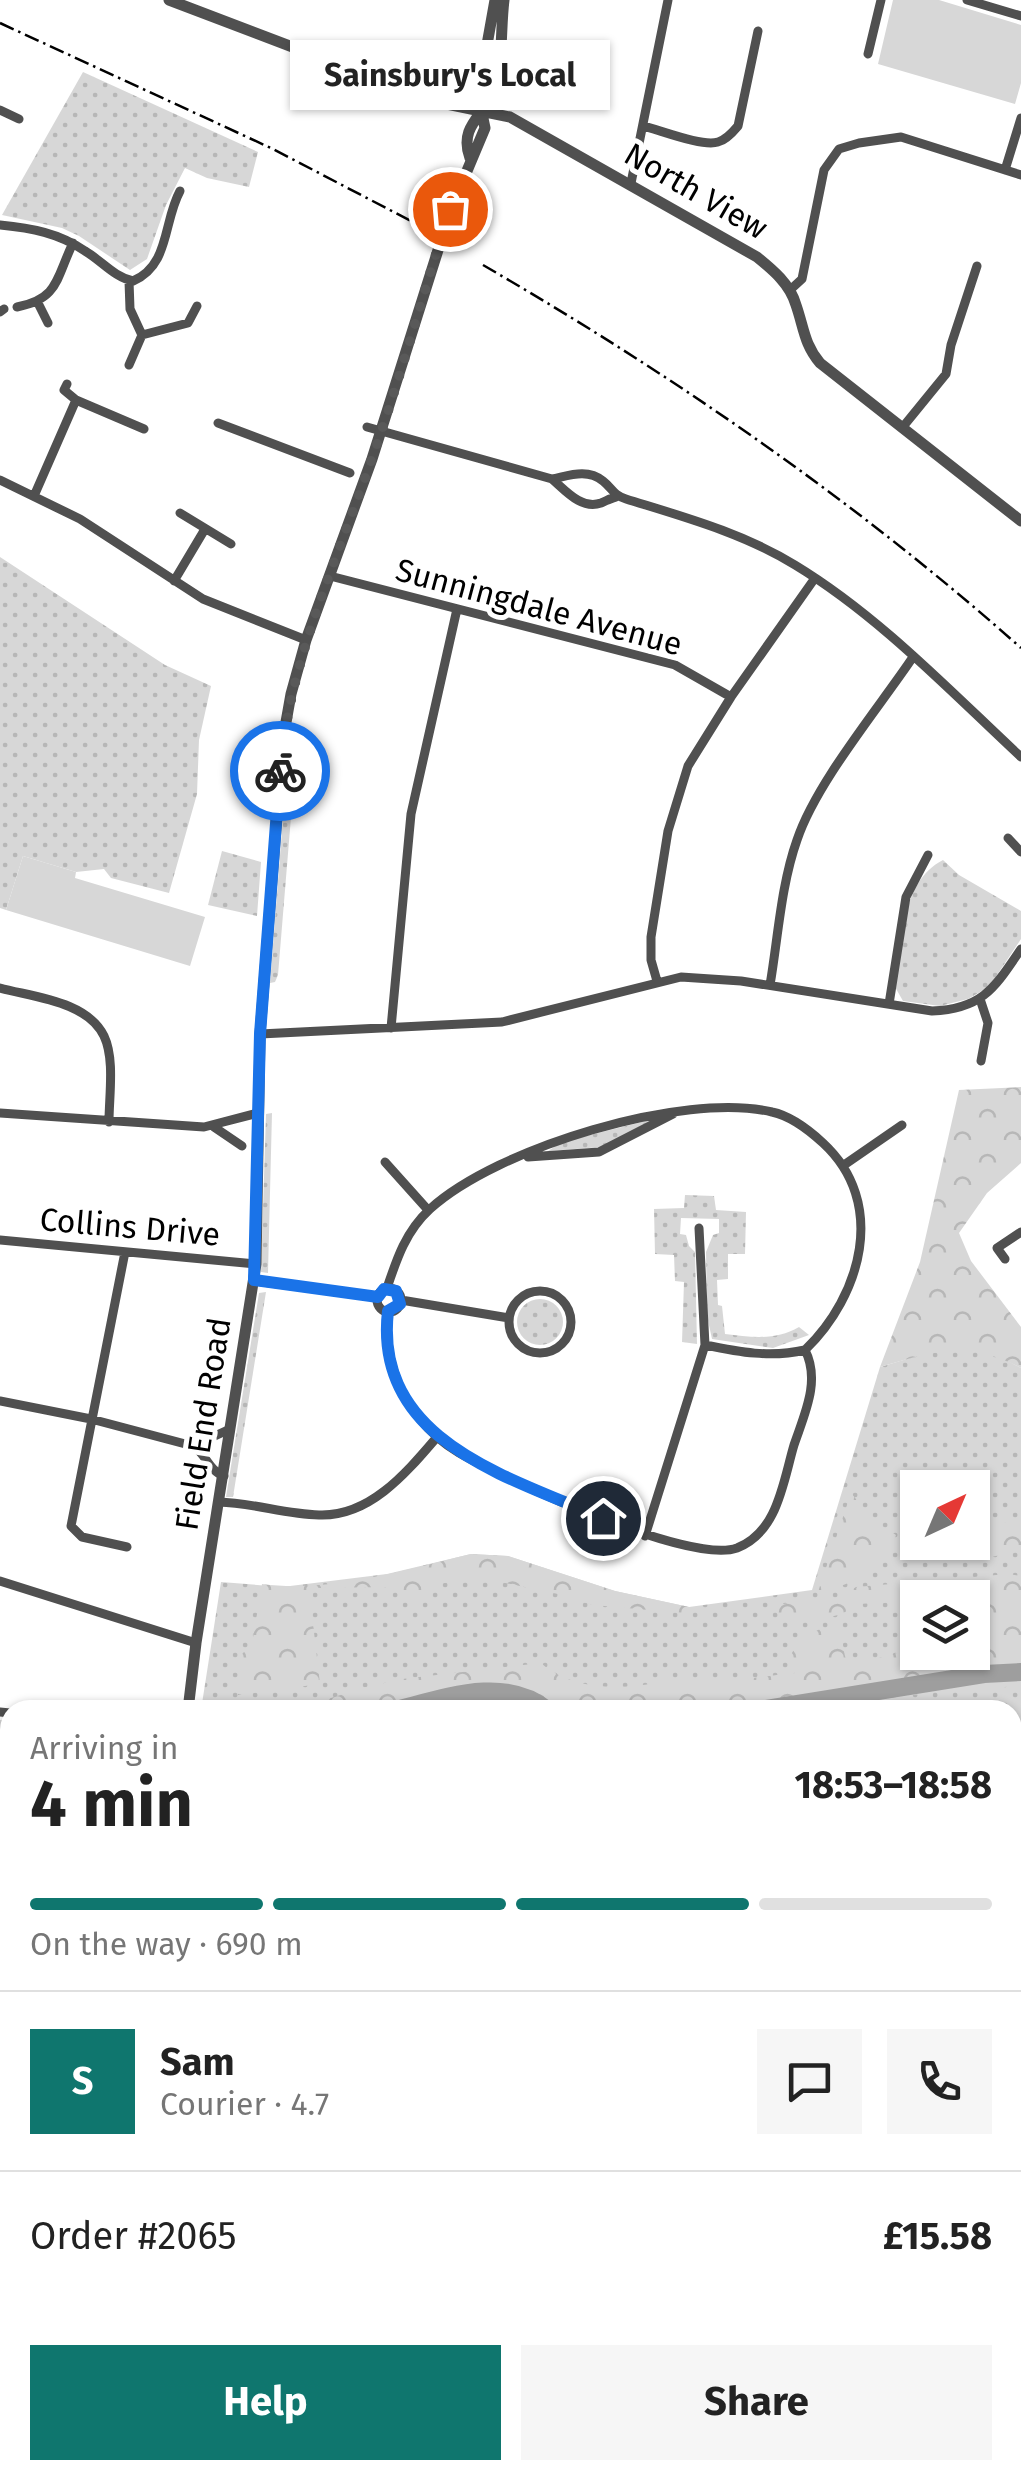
<!DOCTYPE html>
<meta charset="utf-8">
<style>
:root{--surface:#fff;--page:#f6f6f6;--text:#222;--muted:#767676;--line:#e0e0e0;--accent:#0f766e}
body{margin:0;font-family:"Fira Sans",sans-serif;background:var(--page);color:var(--text);height:100vh;display:flex;flex-direction:column;font-size:38px;white-space:nowrap}
*{box-sizing:border-box;margin:0}
p{font-size:32px;color:var(--muted)}
.icon{flex:none;width:55px;height:55px;fill:none;stroke:currentColor;stroke-width:2;stroke-linecap:round;stroke-linejoin:round}
.map{position:relative;flex:1;overflow:hidden}
.side{position:absolute;left:0px;top:1700px;width:1022px;height:780px;display:flex;flex-direction:column;background:var(--surface);border-radius:30px 30px 0 0;box-shadow:0 2px 8px #0004}
.side>*{flex:none}
.needle{width:65px;rotate:44deg}
.fabs{position:absolute;left:900px;top:1470px;display:grid;gap:20px}
.fabs a{display:grid;place-items:center;width:90px;height:90px;border-radius:0px;background:var(--surface);box-shadow:0 2px 8px #0004;font-size:50px}
.pin{position:absolute;display:grid;place-items:center;width:85px;height:85px;color:#fff;margin:-42px;border:5px solid #fff;border-radius:50%;box-shadow:0 2px 10px #0007}
.courier{position:absolute;display:grid;place-items:center;width:100px;height:100px;margin:-50px;border:8px solid #1a73e8;border-radius:50%;background:#fff;color:#222;box-shadow:0 2px 12px #0007}
.bubble{position:absolute;height:70px;border-radius:0px;background:var(--surface);box-shadow:0 2px 8px #0004;font-size:32px;font-weight:700;line-height:70px;text-align:center}
.summary em{font-style:normal;font-weight:700}
.summary div{display:flex;flex-direction:column-reverse}
.summary{display:flex;align-items:center;justify-content:space-between;height:170px;padding:0 30px}
h1{font-size:65px;font-weight:700;line-height:75px}
.bar{display:grid;grid-template-columns:repeat(4,1fr);gap:15px 10px;align-content:center;height:120px;padding:0 30px}
.bar i{height:12px;border-radius:8px;background:var(--line)}
.bar .on{background:var(--accent)}
.bar p{grid-column:span 4}
.line{display:flex;align-items:center;gap:25px;padding:0 30px;border-top:2px solid var(--line)}
.line div{flex:1}
.round{display:grid;place-items:center;flex:none;width:105px;height:105px;border-radius:0px;background:var(--page)}
.cta{display:flex;gap:20px;margin-top:auto;padding:20px 30px}
.cta a{flex:1;height:115px;border-radius:0px;background:var(--accent);color:#fff;font-size:40px;font-weight:700;line-height:115px;text-align:center}
.cta a+a{background:var(--page);color:var(--text)}
.map>svg:first-child{display:block}
</style>
<div class="map">
<svg width="1021" height="2480" viewBox="0 0 1021 2480">
<defs>
<pattern id="green-dots" width="8" height="8" patternUnits="userSpaceOnUse" patternTransform="scale(2.5)"><rect width="8" height="8" fill="#d7d7d7"/><path d="M2 2h.1M6 6h.1" fill="none" stroke="#b7b7b7" stroke-width="1.8" stroke-linecap="round"/></pattern>
<pattern id="forest-crowns" width="20" height="18" patternUnits="userSpaceOnUse" patternTransform="scale(2.5)"><rect width="20" height="18" fill="#d7d7d7"/><path d="M2 6a3 3 0 1 1 6 0M12 15a3 3 0 1 1 6 0" fill="none" stroke="#b7b7b7"/></pattern>
</defs>
<rect width="100%" height="100%" fill="#fff"/>
<path fill="url(#green-dots)" fill-rule="evenodd" d="M83 72 258 152 249 187 207 178 185 168 166 205 147 259 130 270 79 236 62 228 2 215Z
M0 557 165 665 211 686 199 740 197 794 169 893 111 878 104 869 76 872 23 856 6 910 0 908Z
M290 728 298 732 278 975 275 982 270 983Z
M222 851 261 862 257 916 208 905Z
M943 860 959 875 1021 911V939L991 984 980 992 968 999 940 1006 903 1001 895 987C902 944 900 882 943 860Z
M272 1113 268 1273 261 1272 266 1114Z
M654 1119 602 1147 548 1151 562 1142Z
M685 1195 714 1196 716 1210 746 1212 745 1254H728V1279L717 1280 718 1305 722 1306 725 1334C751 1337 775 1341 799 1327L809 1335 773 1348 712 1339 707 1316 706 1252 713 1235 719 1233V1219L681 1218 680 1234 686 1235 689 1246 695 1252 697 1344 682 1342 684 1282 675 1281 674 1255 655 1254 654 1209 684 1208Z
M266 1292 233 1497H226L259 1293Z
M517 1322a23 23 0 1 1 46 0a23 23 0 1 1-46 0Z
M958 1349 995 1354 1021 1368V1761L1013 1762 1012 1710H201L221 1582 282 1587 387 1574 471 1554 508 1556 615 1591 689 1607 812 1590 880 1367 930 1352ZM918 1488H972V1542H918ZM918 1598H972V1652H918Z
M0 1720H10V1831H0Z
M0 2130 10 2132V2303L0 2301Z
M136 2470H207L202 2480H134Z"/>
<path fill="url(#forest-crowns)" d="M1021 1087V1163L987 1193 959 1233 971 1261 1021 1327V1368C968 1340 934 1351 880 1367L920 1262 959 1090Z
M851 1493 874 1521 896 1535C887 1566 851 1587 818 1592Z
M1021 1521V1551L981 1559 905 1553 903 1542 916 1531 918 1542H972L973 1525Z
M471 1554 508 1556 615 1591 689 1607 682 1613 593 1605 558 1594 482 1578 430 1585 429 1597 404 1599 390 1587 313 1588 312 1615 320 1684 238 1695 239 1657 252 1644 262 1584C330 1593 405 1570 471 1554Z
M1008 1574 1021 1576V1686L950 1690 801 1710H294L362 1688 402 1679 541 1663C572 1691 623 1690 661 1682 673 1679 688 1682 700 1682 732 1682 764 1676 795 1673L788 1660C800 1638 811 1626 837 1629 846 1641 841 1655 850 1666L897 1653 972 1652 973 1645 976 1644 973 1633 972 1598H918L917 1601 857 1604 842 1614 826 1618 792 1620 779 1616 774 1609 775 1605 841 1597 856 1587Z"/>
<path fill="#d7d7d7" d="M893 0H939L1021 25V83L1015 104 878 64Z
M23 856 76 872 75 878 205 917 190 966 6 910Z"/>
<g fill="none" stroke-linecap="round" stroke-linejoin="round">
<path stroke="#9e9e9e" stroke-width="18" d="M396 1710C444 1698 505 1675 547 1710
M759 1710 984 1674 1021 1672
M0 1742 10 1743"/>
<path stroke="#505050" stroke-width="9" d="M967 0 1021 16
M868 54 881 0
M0 110 19 119
M643 126C660 130 702 147 718 142 726 140 733 132 738 126L758 31
M1005 170 1021 118
M631 183 668 0
M0 225C31 228 59 233 85 251 102 261 114 277 133 281 170 265 163 222 180 191
M790 290 802 279 824 170 839 149 859 143 901 137 1021 175
M38 303 48 323
M17 307C59 299 56 278 73 243
M0 312 4 309
M142 335 188 323 197 306
M129 365 142 335 130 309 129 281
M67 384 64 390 76 400
M218 423 350 473
M367 427 552 479C565 490 581 510 601 503 606 501 611 498 616 497
M902 428 946 374 951 345 977 266
M552 479C568 476 587 468 603 481 612 488 613 495 626 499 684 517 743 533 795 565 879 616 949 690 1021 757
M0 480 80 519 203 599 306 640
M34 496 76 400 144 429
M180 513 231 544
M330 576 675 665 731 697
M174 581 205 529
M1008 838 1021 852
M657 981 651 960V937L668 831 688 766 731 697 815 578
M770 985C778 938 781 885 797 840 816 783 878 709 913 657
M0 988C33 997 87 1001 104 1036 115 1059 109 1096 109 1122
M980 999 988 1023 981 1061
M889 1004 906 897 928 855
M391 1028 411 814 457 609
M260 1034 502 1022 681 977 741 981 932 1011C983 1009 995 987 1021 949
M0 1113 204 1127 258 1113
M214 1127 242 1146
M528 1157 599 1152 673 1114
M385 1162 428 1210
M844 1165 902 1125
M699 1228 705 1345C739 1352 770 1358 805 1350
M0 1240 256 1264
M125 1252 71 1526 82 1537 127 1547
M1005 1259 997 1248 1021 1232
M254 1281 377 1297
M387 1288C397 1258 406 1231 430 1209 497 1148 683 1091 772 1112 791 1116 809 1130 823 1143 888 1203 861 1296 805 1350
M377 1300a12 12 0 1 1 24 0a12 12 0 1 1-24 0Z
M509 1322a31 31 0 1 1 62 0a31 31 0 1 1-62 0Z
M401 1300 509 1318
M388 1311C384 1349 395 1389 419 1418 430 1432 444 1444 459 1453 506 1480 690 1565 737 1548 778 1532 783 1482 794 1445 804 1415 821 1381 805 1350
M0 1401 91 1419 193 1446 230 1429
M193 1446C206 1454 209 1471 224 1476
M219 1502C253 1503 285 1514 319 1515 370 1517 407 1472 437 1437
M645 1536 705 1345
M0 1581 196 1643
M0 1712 10 1713
M1012 1845 1021 1843
M1012 1975 1021 1973
M1012 2120 1021 2118
M1012 2254 1021 2252
M1012 2393 1021 2391
M963 2470 972 2480
M35 2480 36 2474
M77 2480 78 2470
M275 2480 280 2470
M433 2480 439 2470
M617 2480 621 2470
M765 2480 774 2470"/>
<path stroke="#505050" stroke-width="11" d="M169 0 437 102 510 117 757 257C773 270 790 284 796 305 804 328 804 344 820 363L1021 521
M470 158C458 126 485 115 492 94 504 63 500 32 504 0
M188 1710 196 1643 256 1264 260 1034 283 739 291 694 306 640 372 459 451 209 485 128 478 95 495 0
M0 2360 10 2361
M60 2480 61 2470"/>
<path stroke="#000" stroke-width="2.5" stroke-dasharray="15 5 2.5 5" stroke-linecap="butt" d="M0 23 273 149 432 232
M483 265C673 375 857 502 1021 648"/>
</g>
<g fill="none" stroke-linecap="round" stroke-linejoin="round">
<path stroke="#595959" stroke-width="10" stroke-dasharray="0 18" d="M280 771C289 663 335 565 370 464 400 380 423 294 450 209"/>
<path stroke="#1a73e8" stroke-width="12" d="M280 771 260 1034 254 1280 378 1297 384 1289 396 1291 400 1304 388 1311C373 1441 509 1477 603 1518"/>
</g>
<g text-anchor="middle" dominant-baseline="central" stroke-width="10" stroke-linejoin="round" paint-order="stroke">
<g font-size="32" fill="#000" stroke="#fff">
<text transform="translate(696 191) rotate(30)">North View</text>
<text transform="translate(539 607) rotate(15)">Sunningdale Avenue</text>
<text transform="translate(130 1227) rotate(5)">Collins Drive</text>
<text transform="translate(203 1424) rotate(-81)">Field End Road</text>
</g>
</g>
</svg>
<div class="fabs">
<a><svg class="needle" viewBox="-14 -14 28 28"><path d="M0-13l5 13h-10z" fill="#e53935"/><path d="M0 13l5-13h-10z" fill="#767676"/></svg></a>
<a><svg class="icon" aria-label="layers" viewBox="0 0 24 24"><path d="M12 4l9 5-9 5-9-5zM3 14l9 5 9-5"/></svg></a>
</div>
<div class="pin" style="left:450px;top:209px;background:#ea580c"><svg class="icon" aria-label="bag" viewBox="0 0 24 24"><path d="M5 8h14l-1 12H6zM9 8a3 3 0 0 1 6 0"/></svg></div>
<div class="pin" style="left:603px;top:1518px;background:#1f2937"><svg class="icon" aria-label="home" viewBox="0 0 24 24"><path d="M3 11l9-7 9 7M6 9v11h12V9"/></svg></div>
<div class="courier" style="left:280px;top:771px"><svg class="icon" aria-label="bike" viewBox="0 0 24 24"><circle cx="6" cy="16" r="4"/><circle cx="18" cy="16" r="4"/><path d="M6 16l4-8h5l3 8M10 8l3 8H6M13 5h3"/></svg></div>
<div class="bubble" style="left:290px;top:40px;width:320px">Sainsbury's Local</div>
<section class="side">
<div class="summary"><div><h1>4 min</h1><p>Arriving in</p></div><em>18:53–18:58</em></div>
<div class="bar"><i class="on"></i><i class="on"></i><i class="on"></i><i></i><p>On the way · 690 m</p></div>
<div class="line" style="height:180px"><b class="round" style="background:var(--accent);color:#fff">S</b><div><b>Sam</b><p>Courier · 4.7</p></div><a class="round"><svg class="icon" aria-label="chat" viewBox="0 0 24 24"><path d="M4 5h16v11H9l-5 4z"/></svg></a><a class="round"><svg class="icon" aria-label="phone" viewBox="0 0 24 24"><path d="M5 4h4l2 5-3 2q2 4 5 5l2-3 5 2v4C11 20 4 13 5 4z"/></svg></a></div>
<div class="line" style="height:130px"><div>Order #2065</div><b>£15.58</b></div>
<div class="cta"><a>Help</a><a>Share</a></div>
</section>
</div>
